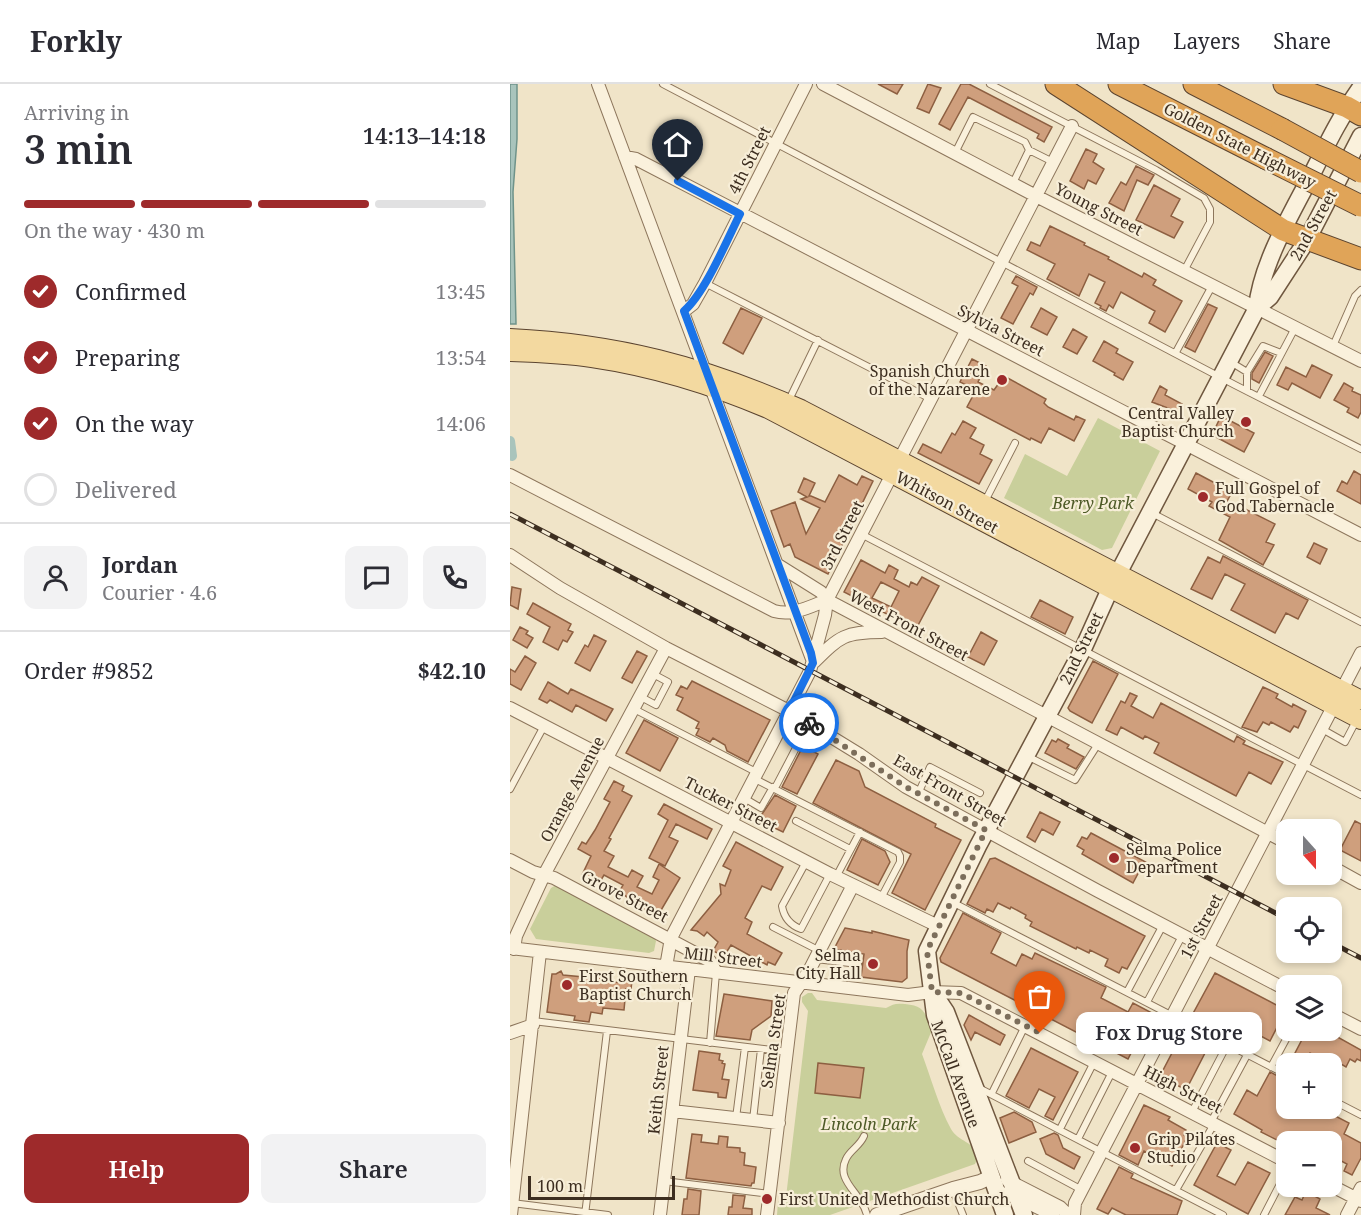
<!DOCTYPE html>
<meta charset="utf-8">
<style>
:root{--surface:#fff;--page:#f2f2f3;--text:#2b2b33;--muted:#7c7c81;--line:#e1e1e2;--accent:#9e2a2b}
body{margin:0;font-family:"Noto Serif",serif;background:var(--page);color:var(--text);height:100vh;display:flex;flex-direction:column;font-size:22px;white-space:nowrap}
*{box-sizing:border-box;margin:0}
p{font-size:20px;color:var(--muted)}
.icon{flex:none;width:33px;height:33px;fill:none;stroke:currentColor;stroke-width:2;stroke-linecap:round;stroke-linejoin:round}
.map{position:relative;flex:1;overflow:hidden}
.panel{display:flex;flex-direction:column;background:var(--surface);width:510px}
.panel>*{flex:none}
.needle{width:39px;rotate:159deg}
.controls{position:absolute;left:766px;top:735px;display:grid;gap:12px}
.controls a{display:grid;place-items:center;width:66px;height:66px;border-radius:12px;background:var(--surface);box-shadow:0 3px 9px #0003;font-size:30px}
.scale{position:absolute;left:18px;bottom:15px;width:147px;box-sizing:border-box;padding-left:6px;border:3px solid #3d2e20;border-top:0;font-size:16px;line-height:21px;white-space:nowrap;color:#3d2e20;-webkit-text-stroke:4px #f7eed8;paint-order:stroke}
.pin{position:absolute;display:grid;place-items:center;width:51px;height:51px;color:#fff;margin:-62px -26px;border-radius:50% 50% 50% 0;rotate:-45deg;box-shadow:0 0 6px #0007}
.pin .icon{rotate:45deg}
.courier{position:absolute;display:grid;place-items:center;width:60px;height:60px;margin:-30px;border:4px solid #1a73e8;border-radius:50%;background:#fff;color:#222;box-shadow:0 2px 8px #0007}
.bubble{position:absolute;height:42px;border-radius:12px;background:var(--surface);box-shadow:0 3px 9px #0003;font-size:20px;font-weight:600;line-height:42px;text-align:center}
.head em{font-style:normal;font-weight:600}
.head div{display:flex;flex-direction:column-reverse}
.head{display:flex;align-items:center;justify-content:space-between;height:102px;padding:0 24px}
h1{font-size:39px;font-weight:600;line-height:45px}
.bar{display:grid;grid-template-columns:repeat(4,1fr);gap:9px 6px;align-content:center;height:72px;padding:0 24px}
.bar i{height:8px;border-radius:4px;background:var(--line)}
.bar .active{background:var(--accent)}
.bar p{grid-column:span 4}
.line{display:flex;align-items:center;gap:15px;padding:0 24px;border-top:2px solid var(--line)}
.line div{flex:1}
.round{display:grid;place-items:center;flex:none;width:63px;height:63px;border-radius:12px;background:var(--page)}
ol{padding:0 24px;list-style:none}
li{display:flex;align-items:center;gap:18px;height:66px}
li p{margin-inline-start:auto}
li .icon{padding:6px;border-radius:50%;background:var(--accent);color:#fff;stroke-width:4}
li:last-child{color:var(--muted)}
li i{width:33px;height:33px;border:3px solid var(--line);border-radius:50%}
.cta{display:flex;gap:12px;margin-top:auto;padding:12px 24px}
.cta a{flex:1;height:69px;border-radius:12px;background:var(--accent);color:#fff;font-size:24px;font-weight:600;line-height:69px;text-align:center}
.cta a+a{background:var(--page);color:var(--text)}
header{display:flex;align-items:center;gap:36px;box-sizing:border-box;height:84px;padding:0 30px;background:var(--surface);border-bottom:2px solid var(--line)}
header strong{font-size:28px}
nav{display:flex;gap:33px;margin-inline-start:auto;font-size:21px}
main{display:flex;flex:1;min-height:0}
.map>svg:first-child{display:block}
</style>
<header>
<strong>Forkly</strong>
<nav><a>Map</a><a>Layers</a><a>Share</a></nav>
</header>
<main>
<section class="panel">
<div class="head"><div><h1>3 min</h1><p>Arriving in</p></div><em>14:13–14:18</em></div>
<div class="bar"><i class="active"></i><i class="active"></i><i class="active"></i><i></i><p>On the way · 430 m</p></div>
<ol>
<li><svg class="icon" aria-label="check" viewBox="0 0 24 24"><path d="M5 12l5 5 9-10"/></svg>Confirmed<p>13:45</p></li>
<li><svg class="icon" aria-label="check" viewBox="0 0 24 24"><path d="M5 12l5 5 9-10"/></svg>Preparing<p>13:54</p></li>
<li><svg class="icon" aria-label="check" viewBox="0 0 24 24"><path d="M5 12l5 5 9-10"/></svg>On the way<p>14:06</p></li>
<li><i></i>Delivered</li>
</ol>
<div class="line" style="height:108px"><a class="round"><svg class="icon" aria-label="person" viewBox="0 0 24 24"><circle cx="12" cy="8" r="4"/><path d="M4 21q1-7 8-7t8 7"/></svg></a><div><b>Jordan</b><p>Courier · 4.6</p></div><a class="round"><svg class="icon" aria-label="chat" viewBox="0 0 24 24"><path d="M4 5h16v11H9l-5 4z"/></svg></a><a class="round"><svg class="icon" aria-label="phone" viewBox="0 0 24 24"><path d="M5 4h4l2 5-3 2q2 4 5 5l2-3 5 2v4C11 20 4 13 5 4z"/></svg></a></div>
<div class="line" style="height:78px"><div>Order #9852</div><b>$42.10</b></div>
<div class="cta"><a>Help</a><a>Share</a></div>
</section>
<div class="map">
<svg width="851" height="1131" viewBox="0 0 851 1131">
<rect width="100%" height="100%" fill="#f0e4c8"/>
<path fill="#c9cf9b" d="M588 334 650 367 602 464 592 466 494 414 515 370 557 392Z
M46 801 144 853 146 857 144 867 139 869 26 855 20 845 41 804Z
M298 909H302L307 916 376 924C383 920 386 919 395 920 415 922 415 929 422 946L412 970C421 994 429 1023 441 1045 448 1059 475 1060 465 1080L320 1131H267L268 1118 276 1113 298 927 292 918V913Z"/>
<path fill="#a9c4bc" stroke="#6f938a" stroke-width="1.5" d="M0 0H7V55L3 108 6 240H0Z"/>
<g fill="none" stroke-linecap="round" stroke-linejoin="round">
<path stroke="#a9c4bc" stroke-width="10" d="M0 357 2 372"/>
</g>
<path fill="#cf9f7d" stroke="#8d5f41" stroke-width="1.5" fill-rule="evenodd" d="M368 0H393L387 10Z
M418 0 431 4 419 29 407 24Z
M451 0H459L542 43 534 58 527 54 529 50 458 13 440 46 429 40Z
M576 65 587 70 583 78 594 85 586 100 578 96 574 105 560 97Z
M626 82 644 91 638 101 627 96 614 127 599 119 611 98 616 101Z
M644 101 670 115 661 132 673 138 664 154 626 136Z
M540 142 575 159 574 161 599 173 598 175 632 193 634 189 646 196 643 201 672 217 655 248 639 239 645 227 611 208 603 224 599 221 596 227 590 224 591 222 585 219 595 198 579 190 569 212 537 195 545 180 517 166 521 158 530 162Z
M506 192 527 203 523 211 520 209 503 240 491 234 508 202 502 199Z
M698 220 707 224 685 268 675 263Z
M231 224 252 234 233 270 213 259Z
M531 224 547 233 537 251 521 243Z
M563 245 577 253 567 270 553 263Z
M594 257 608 265 606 269 623 278 613 296 604 291 605 289 583 277Z
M755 268 763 272 749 299 742 295V289Z
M462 275 476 282 468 298 484 306 494 292 536 315 534 319 538 323 564 336 566 332 575 336 564 357 539 344 531 359 521 354 520 356 457 323 466 306 450 298Z
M802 281 822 291 810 314 782 299 778 306 767 301 776 283 796 293Z
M834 299 843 304 842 307 851 311V328L848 334 837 328 839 324 824 316Z
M650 302 657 306 655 311 672 320 668 328 642 318Z
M711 332 744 349 734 368 702 351Z
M453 337 466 344 460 354 474 361 470 370 482 376 469 400 408 369 413 360 431 369 442 349 445 351Z
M844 387 851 391V420L827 407 832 397 837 400Z
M686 389 722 408 715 421 732 429 735 425 765 440 756 458 764 461 753 481 709 456 720 433 699 422 702 418 678 405Z
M329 391 347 401 352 392 363 397 318 490 285 473 280 460 274 463 261 427 285 418 296 450 310 424 291 415 297 413 288 408 294 394 305 399 299 412H301L315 418Z
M804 459 817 465 810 480 797 473Z
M713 472 798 516 788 535 776 529 765 549 721 526 735 500 715 490 702 515 681 505 698 473 710 479Z
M351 476 375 489 379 481 388 486 384 495 399 503 401 498 407 501 412 493 429 502 406 545 334 508ZM371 498 389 507 381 523 362 514Z
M2 503 11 505 8 525 0 521Z
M530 516 563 533 555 550 521 533Z
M23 519 61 540 58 546 63 548 57 558 53 556 48 566 33 558 40 543 17 530Z
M10 543 18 547 16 550 23 554 17 564 3 556Z
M471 548 487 557 474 581 458 573Z
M84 551 96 557 80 587 65 579 75 561 78 563Z
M127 567 137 572 122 599 112 594Z
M15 572 26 579 11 606 0 600V585L5 588Z
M583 577 608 590 582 639 560 627 558 624Z
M182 597 260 636 238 678 217 667 215 661 203 654 200 658 186 651 189 645 186 644 189 638 167 626 173 614 166 611 171 602 177 605Z
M38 598 58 610 61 605 103 625 96 637 66 621 62 628 40 616 37 619 29 615Z
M753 603 768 610 766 614 782 623 783 620 796 627 788 644 784 642 780 648 761 638 759 641 753 638 747 648 732 643Z
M620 609 627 612 621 622 643 634 651 619 724 658 727 652 735 657 733 660 773 678 761 700 739 688 726 712 644 669 649 659 635 652 633 655 611 643 607 651 596 646 611 617 615 619Z
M134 636 168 654 150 687 116 669Z
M548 655 559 661 557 664 574 673 566 685 535 669 542 656 546 658Z
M293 662 308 670 287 710 272 703Z
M326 676 349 687 355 703 426 740 425 743 451 756 415 826 382 809 401 770 303 719Z
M104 697 114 702 112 707 122 712 99 754 101 755 94 767 104 772 98 783 118 793 122 786 133 792 127 803 142 810 149 796 143 793 149 780 170 794 150 828 143 825 140 829 129 823 130 821 109 808 113 801 94 791 91 796 85 794 84 797 72 791 81 772 68 765 72 758 76 760 85 746 100 718 94 715Z
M265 711 286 722 273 748 248 736Z
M154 720 202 745 197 755 166 740 159 753 168 757 155 782 139 774 158 736 148 730Z
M530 728 550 738 543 751 532 745 525 758 517 753Z
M845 737 851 740V777L830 766Z
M581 749 645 783 641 790 631 784 623 799 572 770 574 766 567 762 572 753 577 755Z
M352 755 375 767 380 778 368 801 337 786Z
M226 758 273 783 261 806 252 802 235 834 242 838 237 850 272 869 265 881 258 878 257 881 221 861 214 872 203 867 208 858 197 848 194 852 187 847 181 846 211 810 210 800 215 802 221 786 213 782Z
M485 774 635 852 617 885 612 883 609 889 595 882 598 875 580 866 579 869 567 863 566 865 520 842 522 838 515 834 516 831 501 823 500 825 488 819 483 828 477 825 475 829 457 820 480 775Z
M453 829 491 849 481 869 506 882 512 870 522 875 525 869 596 903 591 914 618 928 623 919 642 929 618 975 431 878 430 874Z
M335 844 362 849V847L399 856 397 867V894L392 898 351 893 354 870 324 865Z
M51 887 53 891 95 895V897L112 899V894L122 895 121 906 116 905 114 926 93 924 92 930 81 928 79 938 64 936 65 932 37 928 42 890H46Z
M705 889 776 926 760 957 747 950 739 965 680 935Z
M214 910 262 917 261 932 242 946 240 956 206 952Z
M459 931 495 951 490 961 465 948 461 956 454 941Z
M675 944 699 957 694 966 696 967 676 1006 650 992Z
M797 946H815L851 966V977L847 975 845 978 840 975 836 983 826 977 824 982 800 969 795 977 784 971Z
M521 964 568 988 543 1036 535 1032 545 1013 529 1005 519 1024 496 1012Z
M189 967 210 970 209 976 213 977 212 979 215 980 212 995 219 996 216 1014 208 1013V1009L183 1006Z
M308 979 354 984 350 1014 305 1009Z
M760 988 777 997 773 1005 777 1007V1024H810L839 1039 834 1050 851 1059V1074L842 1091 834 1087 837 1080 822 1072V1058H777V1061L751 1048 752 1046 724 1030 737 1006 747 1012Z
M634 1021 660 1033 658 1036 676 1046 674 1051 677 1052 675 1058 662 1082 634 1067 628 1081 609 1071Z
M504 1028 522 1038 526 1048 499 1059 490 1034Z
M544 1049 548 1051 553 1064 570 1073 564 1085 536 1070 530 1055Z
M182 1050 192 1051 191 1058 208 1060 209 1052 218 1053 217 1063 230 1064V1068L235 1069 234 1081 246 1083 244 1099H242L241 1102 176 1094Z
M707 1059 721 1066 707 1092 725 1101 738 1078 760 1089 738 1130 684 1101Z
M609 1083 623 1090 621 1094 672 1117 667 1131H616L602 1124 598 1130 587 1125Z
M178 1105 191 1107 189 1131H172L174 1115H177Z
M796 1107 810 1115 806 1124 820 1131H775L785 1113 792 1116Z
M223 1111 235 1112 233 1124 242 1125V1131H218L219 1123H222Z"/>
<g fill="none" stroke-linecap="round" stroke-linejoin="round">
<defs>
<path id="service" d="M153 0 725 301 851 365
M480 0 646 86 694 114 700 125V138L674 187
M445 69 463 33 515 58 519 66 543 78
M503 99 519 66
M195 199 421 315
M823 262 845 212 851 206
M666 268 702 202
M719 277 737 288V307
M737 288 753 262 771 269
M749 312 785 244
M278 318 308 256
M474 419 505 359
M640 428 851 538
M351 450 851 711
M131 613 146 621 158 598 143 590
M124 625 248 689
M812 645 835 658 846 637
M519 673 565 696 588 660
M245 695 388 768 390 772V778L371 814
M265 704 299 639
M0 705 34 642
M408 710 420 683 470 709
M234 714 251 724 263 703
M286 737 340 765
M296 778 272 822C274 834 280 841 291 845L320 790
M326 793 350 748
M442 818 777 991
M263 843 310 867
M306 875 348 880
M617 908 653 841
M637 918 672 852
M23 937 278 968
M200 959 206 889
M761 983 781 946
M469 1004 713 1131
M482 1009 515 942
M822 1016 851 1031
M682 1028 717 961
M226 1034 235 963
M243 1036 251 965
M701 1038 737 971
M550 1045 584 978
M354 1052C350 1062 340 1066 336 1075 327 1093 343 1104 351 1118 354 1122 356 1127 357 1131
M568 1055 602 988
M518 1077 572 1106
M154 1097 260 1110
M443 1106 453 1131
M666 1106 704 1040
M2 1119 98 1131
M75 1131 97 947
M754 1131 770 1100"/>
<path id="minor" d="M88 0 302 575
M313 0 526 112 851 277
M115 73 126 75 851 451
M174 227 183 220 195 199 296 0
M0 391 264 527C283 532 299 523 317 516L777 759
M0 471 50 504 156 564 279 627 349 670 396 703 588 807 777 906
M268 481 311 508 317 516
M304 578C330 552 335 548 372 548
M0 624 320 790 428 842
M0 776 23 788 44 794 200 877 206 888
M822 783 851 799
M0 864 398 911 422 908 451 909 777 1078
M4 865 6 852 34 791 156 564
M156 883 161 854 300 587 315 531 317 516 562 42
M822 930 851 945
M0 949 23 941
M162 1027 269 1039
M497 1096 550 1123 558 1131
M822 1102 851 1117
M485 1107 506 1113 543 1131
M1 1131 30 868
M150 1131 179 885
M257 1131 284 909 299 887 343 801
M564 1131 565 1119 851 569
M837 1131 851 1104"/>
<path id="tertiary" d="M367 1131 443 1105 470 1098 481 1093"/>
<path id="secondary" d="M747 224 760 213 797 156 851 52
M424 910 436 928 514 1131
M495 1131 425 931 417 867 468 762 573 565 600 505 747 224C751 181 781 130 801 92 816 62 831 31 851 3"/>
<path id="primary" d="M0 254C106 259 194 282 291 325L851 616
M0 268C27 269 55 270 82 274 143 283 202 301 258 325L851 636"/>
<path id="motorway" d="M546 0 773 146 851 175
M609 0 755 74
M684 0 772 45
M774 0 837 23 851 31"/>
</defs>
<use href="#service" stroke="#8d765c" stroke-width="8"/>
<use href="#minor" stroke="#8d765c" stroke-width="14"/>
<use href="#tertiary" stroke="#8d765c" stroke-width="16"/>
<use href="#secondary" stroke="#6f573f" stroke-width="19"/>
<use href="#primary" stroke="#5b4430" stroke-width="20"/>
<use href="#motorway" stroke="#5b4430" stroke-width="23"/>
<use href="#service" stroke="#faf1dc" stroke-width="6"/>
<use href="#minor" stroke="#faf1dc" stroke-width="12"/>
<use href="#tertiary" stroke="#faf1dc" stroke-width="14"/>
<use href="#secondary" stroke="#faf1dc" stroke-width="16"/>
<use href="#primary" stroke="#f3d9a0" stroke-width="18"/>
<use href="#motorway" stroke="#e0a458" stroke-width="21"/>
<defs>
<path id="rail" d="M0 430 777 835
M822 859 851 874"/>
</defs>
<use href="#rail" stroke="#3d2e20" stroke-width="5"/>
<use href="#rail" stroke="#f7eed8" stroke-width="3" stroke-dasharray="9" stroke-linecap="butt"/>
<defs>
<path id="motorway-bridge" d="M772 45 851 88
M755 74 851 122"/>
</defs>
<use href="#motorway-bridge" stroke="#5b4430" stroke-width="23" stroke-linecap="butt"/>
<use href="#motorway-bridge" stroke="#e0a458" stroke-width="21"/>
</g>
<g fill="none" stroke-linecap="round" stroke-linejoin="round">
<path stroke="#7c6e5b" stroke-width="6" stroke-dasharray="0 10.8" d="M299 639 396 703 476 746 417 867 422 908 451 909 530 949"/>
<path stroke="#1a73e8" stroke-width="8" d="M168 97 230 130C217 156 195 209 174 227L301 569 303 579 279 627 299 639"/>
</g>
<g fill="#9e2a2b" stroke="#f7eed8" stroke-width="2">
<circle cx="492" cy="296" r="6"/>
<circle cx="736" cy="338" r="6"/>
<circle cx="693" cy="413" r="6"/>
<circle cx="604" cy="774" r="6"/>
<circle cx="363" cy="880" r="6"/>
<circle cx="57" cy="901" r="6"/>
<circle cx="625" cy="1064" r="6"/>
<circle cx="257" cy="1115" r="6"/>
</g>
<g text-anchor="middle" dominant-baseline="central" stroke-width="4.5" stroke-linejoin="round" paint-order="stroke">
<g font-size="16" fill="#3d2e20" stroke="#f7eed8">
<text transform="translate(730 61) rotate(27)">Golden State Highway</text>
<text transform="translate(239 76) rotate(-63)">4th Street</text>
<text transform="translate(589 125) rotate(27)">Young Street</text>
<text transform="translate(803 141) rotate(-61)">2nd Street</text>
<text transform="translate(491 246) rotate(27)">Sylvia Street</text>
<text transform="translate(437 418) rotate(28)">Whitson Street</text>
<text transform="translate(332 451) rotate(-63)">3rd Street</text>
<text transform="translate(399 541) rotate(28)">West Front Street</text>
<text transform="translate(571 564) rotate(-64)">2nd Street</text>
<text transform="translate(62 705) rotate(-62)">Orange Avenue</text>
<text transform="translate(440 706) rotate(30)">East Front Street</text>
<text transform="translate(221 720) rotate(27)">Tucker Street</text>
<text transform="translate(115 812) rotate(27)">Grove Street</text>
<text transform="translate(691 842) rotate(-62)">1st Street</text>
<text transform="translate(213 873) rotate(7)">Mill Street</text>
<text transform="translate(263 957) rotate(-82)">Selma Street</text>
<text transform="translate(446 990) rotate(70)">McCall Avenue</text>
<text transform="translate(673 1005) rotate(27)">High Street</text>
<text transform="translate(148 1006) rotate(-84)">Keith Street</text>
</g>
<g font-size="16" fill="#3d2e20" stroke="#f7eed8" text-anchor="start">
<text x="480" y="287" text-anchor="end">Spanish Church<tspan x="480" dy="18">of the Nazarene</tspan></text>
<text x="724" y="329" text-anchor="end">Central Valley<tspan x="724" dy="18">Baptist Church</tspan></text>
<text x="705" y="404">Full Gospel of<tspan x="705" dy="18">God Tabernacle</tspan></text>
<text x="616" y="765">Selma Police<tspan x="616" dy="18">Department</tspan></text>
<text x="351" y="871" text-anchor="end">Selma<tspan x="351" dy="18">City Hall</tspan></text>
<text x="69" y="892">First Southern<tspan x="69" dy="18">Baptist Church</tspan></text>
<text x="637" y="1055">Grip Pilates<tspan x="637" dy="18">Studio</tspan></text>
<text x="269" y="1115">First United Methodist Church</text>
</g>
<g font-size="16" font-style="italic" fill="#4d5a26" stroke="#f7eed8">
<text x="583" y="419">Berry Park</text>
<text x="359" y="1040">Lincoln Park</text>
</g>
</g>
</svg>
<div class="controls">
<a><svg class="needle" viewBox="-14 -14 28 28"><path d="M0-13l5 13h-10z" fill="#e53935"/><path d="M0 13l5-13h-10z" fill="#7c7c81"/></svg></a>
<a><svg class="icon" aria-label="locate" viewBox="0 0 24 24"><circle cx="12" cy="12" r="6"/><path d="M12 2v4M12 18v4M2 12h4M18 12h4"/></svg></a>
<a><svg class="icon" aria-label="layers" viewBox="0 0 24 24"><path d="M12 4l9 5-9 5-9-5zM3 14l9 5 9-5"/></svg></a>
<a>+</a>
<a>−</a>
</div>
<div class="scale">100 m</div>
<div class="pin" style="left:530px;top:949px;background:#ea580c"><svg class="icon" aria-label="bag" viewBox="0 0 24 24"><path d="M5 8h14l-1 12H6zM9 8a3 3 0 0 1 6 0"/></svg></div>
<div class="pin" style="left:168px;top:97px;background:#1f2937"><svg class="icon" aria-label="home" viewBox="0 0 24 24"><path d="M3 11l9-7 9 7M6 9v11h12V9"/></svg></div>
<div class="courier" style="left:299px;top:639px"><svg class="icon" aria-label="bike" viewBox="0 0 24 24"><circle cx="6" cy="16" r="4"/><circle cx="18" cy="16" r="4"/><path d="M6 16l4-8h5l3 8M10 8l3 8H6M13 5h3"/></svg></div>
<div class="bubble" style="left:566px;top:928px;width:186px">Fox Drug Store</div>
</div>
</main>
